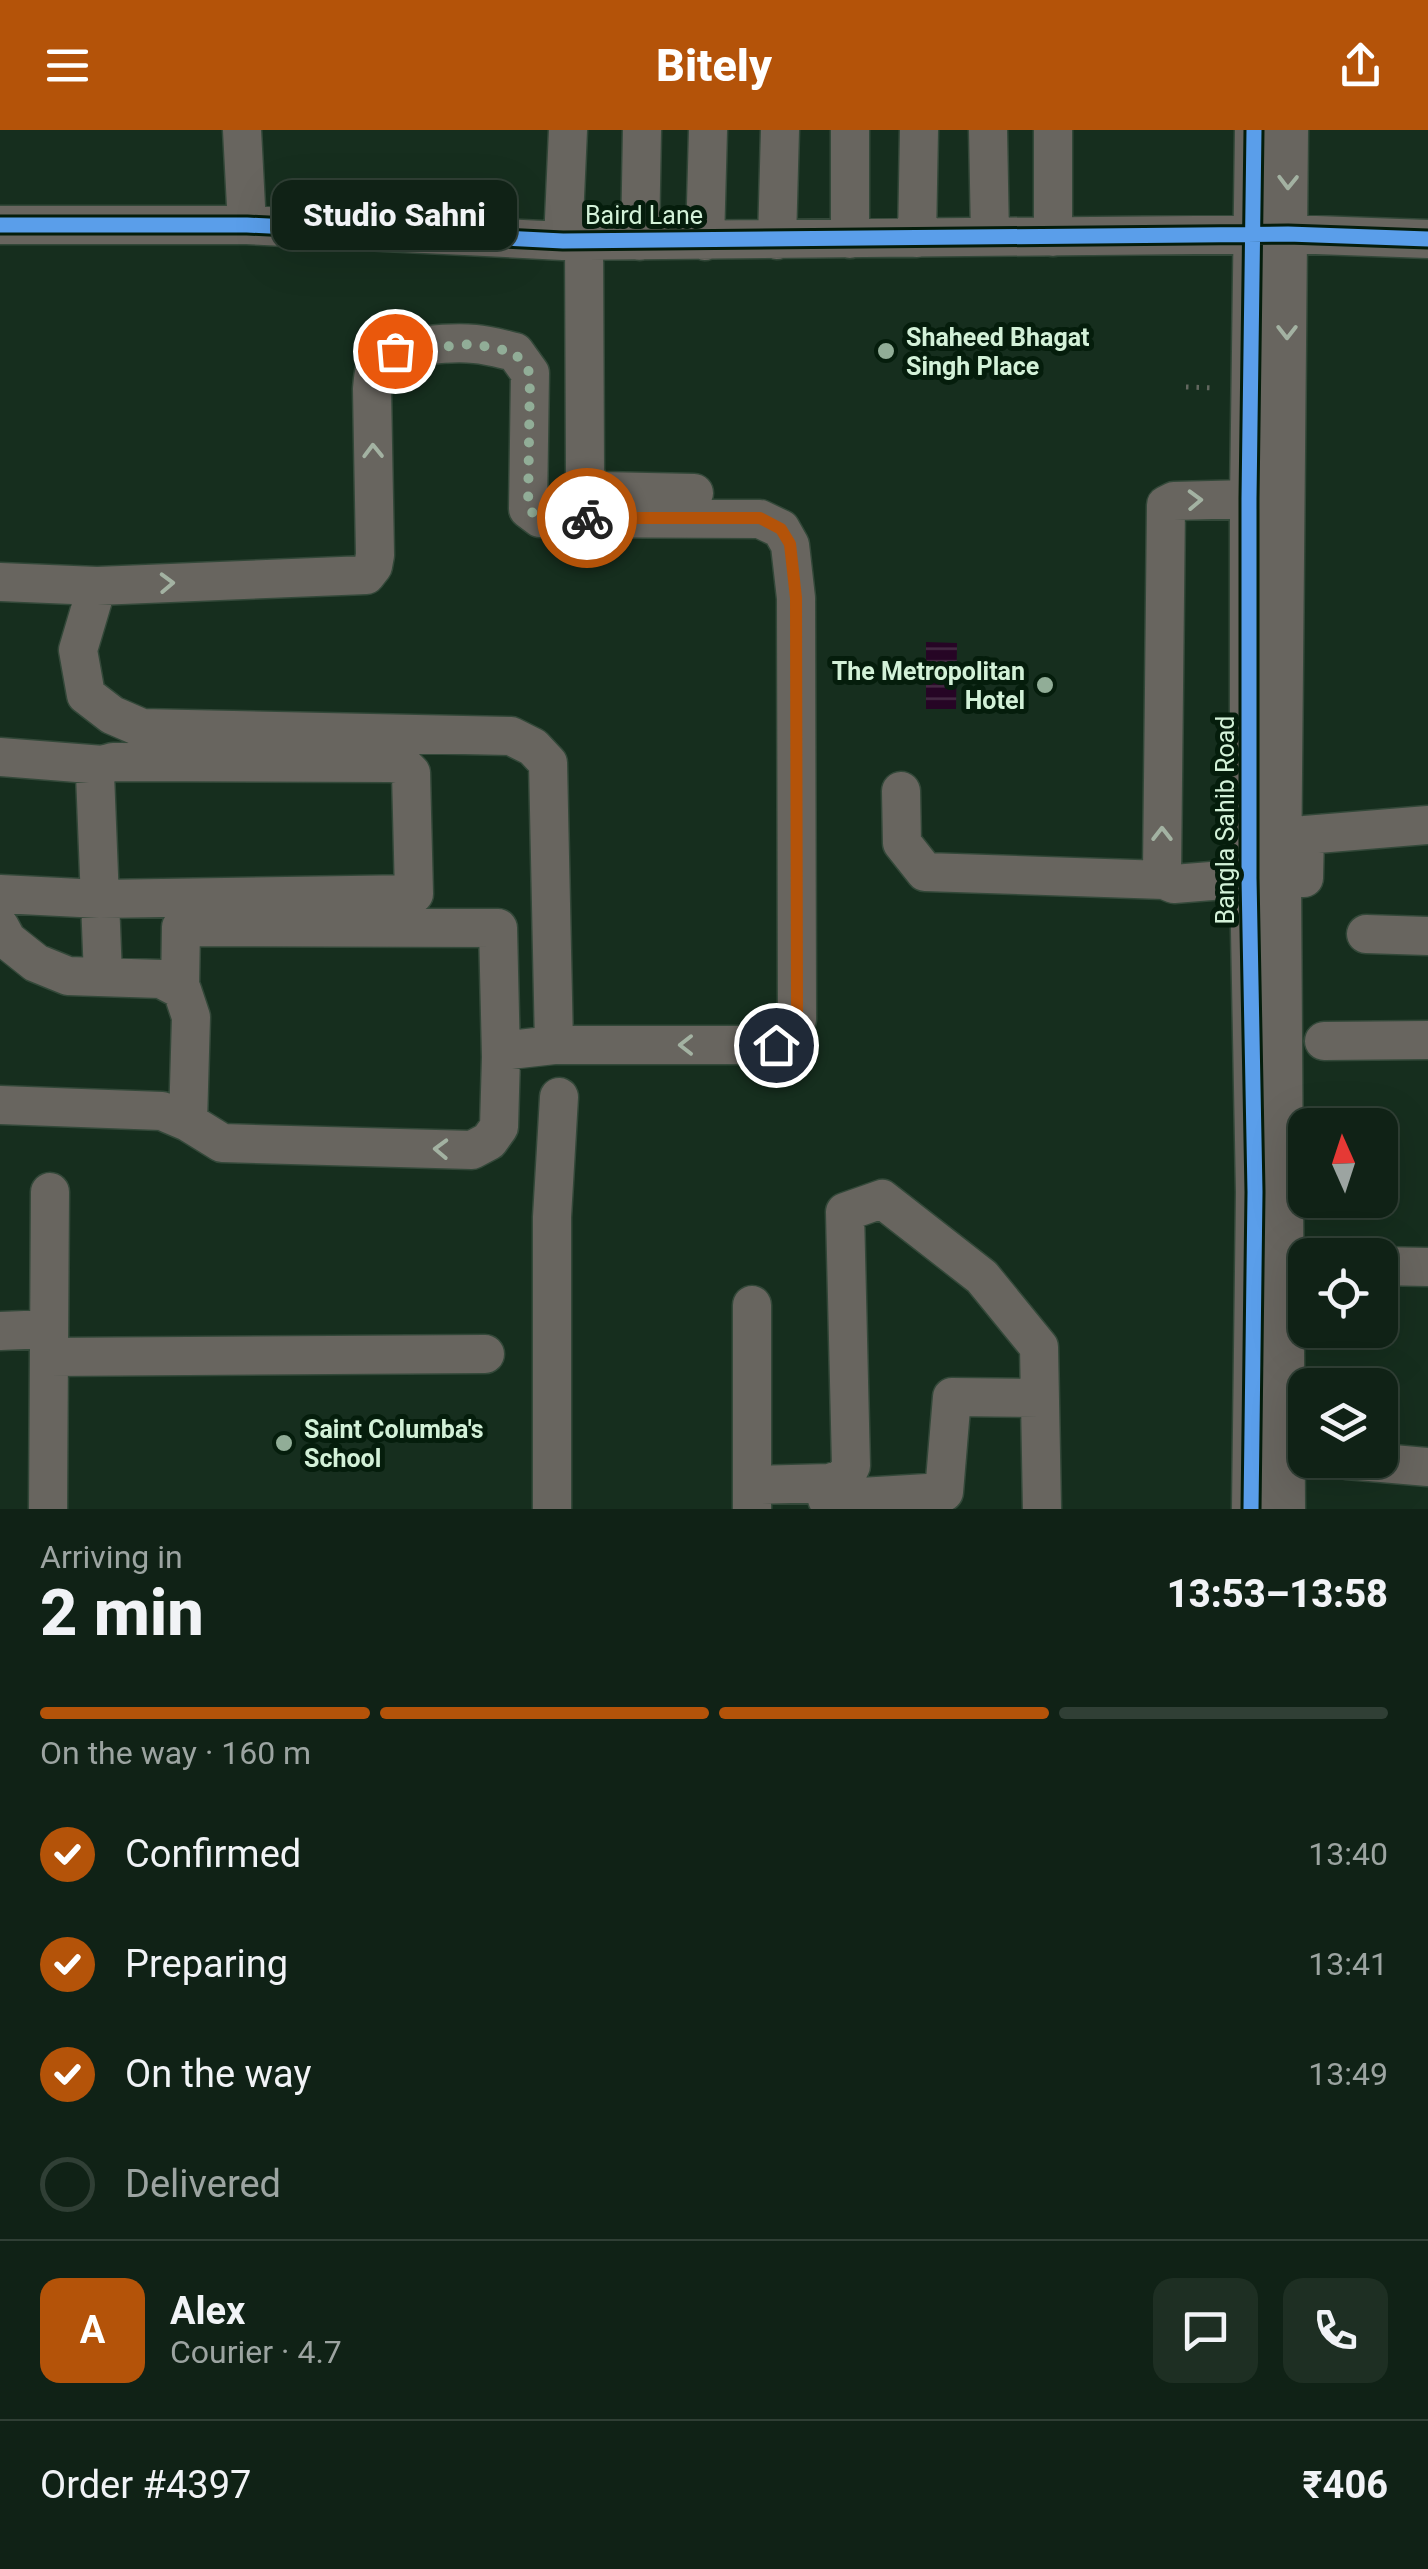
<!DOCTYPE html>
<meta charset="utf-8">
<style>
:root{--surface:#102216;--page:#1e2f23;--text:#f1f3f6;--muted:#9ca4a1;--line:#303f35;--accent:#b45309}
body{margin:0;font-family:Roboto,sans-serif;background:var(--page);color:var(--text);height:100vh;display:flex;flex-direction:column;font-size:38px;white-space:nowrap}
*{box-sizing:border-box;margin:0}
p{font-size:32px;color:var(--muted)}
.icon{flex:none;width:55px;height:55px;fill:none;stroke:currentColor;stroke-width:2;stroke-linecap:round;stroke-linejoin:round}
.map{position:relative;height:1379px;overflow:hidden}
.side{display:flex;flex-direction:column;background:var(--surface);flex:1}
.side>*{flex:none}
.needle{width:65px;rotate:357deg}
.controls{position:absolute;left:1288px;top:978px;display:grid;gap:20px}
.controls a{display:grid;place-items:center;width:110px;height:110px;border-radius:20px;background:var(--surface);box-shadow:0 10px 40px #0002,0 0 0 2px var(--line);font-size:50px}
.pin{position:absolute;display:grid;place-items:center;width:85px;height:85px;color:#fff;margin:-42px;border:5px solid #fff;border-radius:50%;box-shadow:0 2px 10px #0007}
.courier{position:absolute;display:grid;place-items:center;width:100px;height:100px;margin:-50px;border:8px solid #b45309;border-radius:50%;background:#fff;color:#222;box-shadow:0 2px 12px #0007}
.bubble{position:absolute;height:70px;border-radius:20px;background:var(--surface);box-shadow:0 10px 40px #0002,0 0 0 2px var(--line);font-size:32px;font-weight:800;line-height:70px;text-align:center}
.headline em{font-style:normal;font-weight:800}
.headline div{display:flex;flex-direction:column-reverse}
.headline{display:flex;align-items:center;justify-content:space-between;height:170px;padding:0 40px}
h1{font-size:65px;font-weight:800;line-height:75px}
.bar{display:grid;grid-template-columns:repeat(4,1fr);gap:15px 10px;align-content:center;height:120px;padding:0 40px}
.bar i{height:12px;border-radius:8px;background:var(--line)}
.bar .on{background:var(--accent)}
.bar p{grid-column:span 4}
.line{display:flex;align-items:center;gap:25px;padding:0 40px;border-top:2px solid var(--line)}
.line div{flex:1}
.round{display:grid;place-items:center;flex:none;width:105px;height:105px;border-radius:20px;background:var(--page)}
ol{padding:0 40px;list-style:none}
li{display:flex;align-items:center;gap:30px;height:110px}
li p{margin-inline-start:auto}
li .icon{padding:10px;border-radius:50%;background:var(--accent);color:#fff;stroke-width:4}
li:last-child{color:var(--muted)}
li i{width:55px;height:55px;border:5px solid var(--line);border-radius:50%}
header{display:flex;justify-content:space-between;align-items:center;height:130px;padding:0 40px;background:var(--accent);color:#fff;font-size:45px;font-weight:800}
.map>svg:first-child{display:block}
</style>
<header><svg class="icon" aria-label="menu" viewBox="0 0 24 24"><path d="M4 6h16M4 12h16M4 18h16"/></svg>Bitely<svg class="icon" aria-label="share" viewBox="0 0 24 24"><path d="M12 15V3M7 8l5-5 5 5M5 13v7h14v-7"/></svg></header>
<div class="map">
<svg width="1428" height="1379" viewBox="0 0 1428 1379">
<defs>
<pattern id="water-rules" width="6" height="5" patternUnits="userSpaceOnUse" patternTransform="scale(2.5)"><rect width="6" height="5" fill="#260525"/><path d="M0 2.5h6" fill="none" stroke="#452a44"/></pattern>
</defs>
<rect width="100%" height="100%" fill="#162e1e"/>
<path fill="url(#water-rules)" d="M926 512 957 513 956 579H926Z"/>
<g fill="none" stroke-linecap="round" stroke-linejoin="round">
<defs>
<path id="minor" d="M242 0 247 95
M988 0 990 106
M0 95H247L563 111 1288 104 1428 109
M1053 107V0
M917 108 919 0
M584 109 585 342 589 355 601 361 694 363
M850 109V0
M777 110 780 0
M563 111 568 0
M640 111 642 0
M705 111 708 0
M1249 369 1174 371 1166 375 1162 742 1164 750 1174 754 1249 748
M0 452 97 456 366 445 373 436 375 425 372 259C373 249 373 237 381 229 396 215 454 212 475 214 488 215 502 219 515 222L530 243 528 379 540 388 760 389 781 399 790 415 796 468 797 889 794 901 777 915H554L510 920 501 927 499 997 489 1011 472 1020 222 1013 188 992 162 981 0 975
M97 456 78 520 86 565 112 585 142 598 511 606 533 617 548 633 554 915
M0 627 103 635
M901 661 902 713 925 742 1164 750
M1304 748 1305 705 1428 695
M0 764 100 769 414 764 411 643 403 635 392 633 113 632 103 635 95 644 103 846
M0 797 7 810 36 833 68 846 161 849 182 860 191 887 188 992
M1366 804 1428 806
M180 859 181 797 498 798 501 927
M1324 911 1428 910
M1380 1136 1428 1137
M0 1201 49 1199
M49 1227 485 1224
M1347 1330 1428 1337
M752 1355V1175
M827 1369 944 1362 952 1267 1040 1268
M48 1379 50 1062
M552 1379V1087L559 967
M752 1379V1355L830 1353 844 1348 851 1336 845 1082 882 1069 982 1147 1039 1217 1042 1379
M1251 1379 1255 1062 1249 748V369L1254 0
M1286 1379 1282 751 1289 0"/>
</defs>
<use href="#minor" stroke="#334839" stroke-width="41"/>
<path stroke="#62675f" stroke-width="5" stroke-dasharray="2.5 8" stroke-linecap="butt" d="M1186 257 1217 258"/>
<use href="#minor" stroke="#68655f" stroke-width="38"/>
<defs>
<path id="cycleway" d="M0 95H247L563 111 1288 104 1428 109
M1251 1379 1255 1062 1249 748V369L1254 0"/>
</defs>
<use href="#cycleway" stroke="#051d0c" stroke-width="21"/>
<use href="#cycleway" stroke="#5a9eea" stroke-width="15"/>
</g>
<defs><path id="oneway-chevron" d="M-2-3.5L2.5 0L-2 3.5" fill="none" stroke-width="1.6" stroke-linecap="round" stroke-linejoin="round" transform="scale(2.5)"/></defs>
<g stroke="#a3b2a2">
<use href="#oneway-chevron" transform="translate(1288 52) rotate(91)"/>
<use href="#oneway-chevron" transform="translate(1287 202) rotate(90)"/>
<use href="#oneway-chevron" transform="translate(373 321) rotate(-91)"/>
<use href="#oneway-chevron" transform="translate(1195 370) rotate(-2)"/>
<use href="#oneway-chevron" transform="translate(167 453) rotate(-2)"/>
<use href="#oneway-chevron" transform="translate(1162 704) rotate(-90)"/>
<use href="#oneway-chevron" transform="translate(686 915) rotate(-180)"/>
<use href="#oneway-chevron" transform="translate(441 1019) rotate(-178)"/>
</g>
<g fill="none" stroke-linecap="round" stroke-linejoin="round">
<path stroke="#91ad97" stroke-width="10" stroke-dasharray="0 18" d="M395 221 473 214 514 222 530 243 528 379C542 393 568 388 587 388"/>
<path stroke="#b45309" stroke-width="12" d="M587 388H760L781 399 790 414 796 468 797 889 794 901 776 915"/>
</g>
<g fill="#91ad97" stroke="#051d0c" stroke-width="4">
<circle cx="886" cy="221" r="10"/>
<circle cx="1045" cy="555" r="10"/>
<circle cx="284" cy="1313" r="10"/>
</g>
<g text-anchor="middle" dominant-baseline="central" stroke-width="10" stroke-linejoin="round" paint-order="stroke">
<g font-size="25" fill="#d3f1d8" stroke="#051d0c">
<text x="644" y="85">Baird Lane</text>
<text transform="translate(1225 690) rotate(-90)">Bangla Sahib Road</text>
</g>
<g font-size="25" font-weight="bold" fill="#d3f1d8" stroke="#051d0c" text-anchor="start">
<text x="906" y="207">Shaheed Bhagat<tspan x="906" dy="29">Singh Place</tspan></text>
<text x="1025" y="541" text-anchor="end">The Metropolitan<tspan x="1025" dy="29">Hotel</tspan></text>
<text x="304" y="1299">Saint Columba's<tspan x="304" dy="29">School</tspan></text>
</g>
</g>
</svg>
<div class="controls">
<a><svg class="needle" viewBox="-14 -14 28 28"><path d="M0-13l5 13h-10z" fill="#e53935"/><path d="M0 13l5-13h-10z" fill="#9ca4a1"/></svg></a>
<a><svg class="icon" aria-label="locate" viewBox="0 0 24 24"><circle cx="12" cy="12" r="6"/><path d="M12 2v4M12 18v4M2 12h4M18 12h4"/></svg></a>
<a><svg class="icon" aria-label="layers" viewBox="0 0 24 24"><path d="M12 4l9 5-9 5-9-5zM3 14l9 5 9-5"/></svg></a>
</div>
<div class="pin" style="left:395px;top:221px;background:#ea580c"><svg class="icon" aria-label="bag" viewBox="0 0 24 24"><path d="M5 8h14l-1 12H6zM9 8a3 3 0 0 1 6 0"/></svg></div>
<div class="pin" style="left:776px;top:915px;background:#1f2937"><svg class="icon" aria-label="home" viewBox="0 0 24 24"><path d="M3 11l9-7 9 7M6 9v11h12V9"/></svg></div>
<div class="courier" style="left:587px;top:388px"><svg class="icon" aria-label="bike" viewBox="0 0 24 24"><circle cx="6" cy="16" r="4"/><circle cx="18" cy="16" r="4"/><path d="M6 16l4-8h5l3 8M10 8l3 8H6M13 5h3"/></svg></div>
<div class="bubble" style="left:272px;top:50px;width:245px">Studio Sahni</div>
</div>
<section class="side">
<div class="headline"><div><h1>2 min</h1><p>Arriving in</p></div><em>13:53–13:58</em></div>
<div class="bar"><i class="on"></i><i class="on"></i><i class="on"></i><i></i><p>On the way · 160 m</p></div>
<ol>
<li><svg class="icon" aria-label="check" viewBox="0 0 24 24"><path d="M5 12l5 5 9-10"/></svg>Confirmed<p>13:40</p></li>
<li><svg class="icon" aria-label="check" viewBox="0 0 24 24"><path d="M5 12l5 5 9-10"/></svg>Preparing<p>13:41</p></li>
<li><svg class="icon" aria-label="check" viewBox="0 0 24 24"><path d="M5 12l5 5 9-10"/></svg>On the way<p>13:49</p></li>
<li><i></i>Delivered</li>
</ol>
<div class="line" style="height:180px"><b class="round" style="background:var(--accent);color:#fff">A</b><div><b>Alex</b><p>Courier · 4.7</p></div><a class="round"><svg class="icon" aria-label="chat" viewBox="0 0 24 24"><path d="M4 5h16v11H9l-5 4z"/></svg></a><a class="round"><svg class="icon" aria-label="phone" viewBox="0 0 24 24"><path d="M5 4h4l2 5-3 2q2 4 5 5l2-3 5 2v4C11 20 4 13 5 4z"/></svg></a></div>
<div class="line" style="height:130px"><div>Order #4397</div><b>₹406</b></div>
</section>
